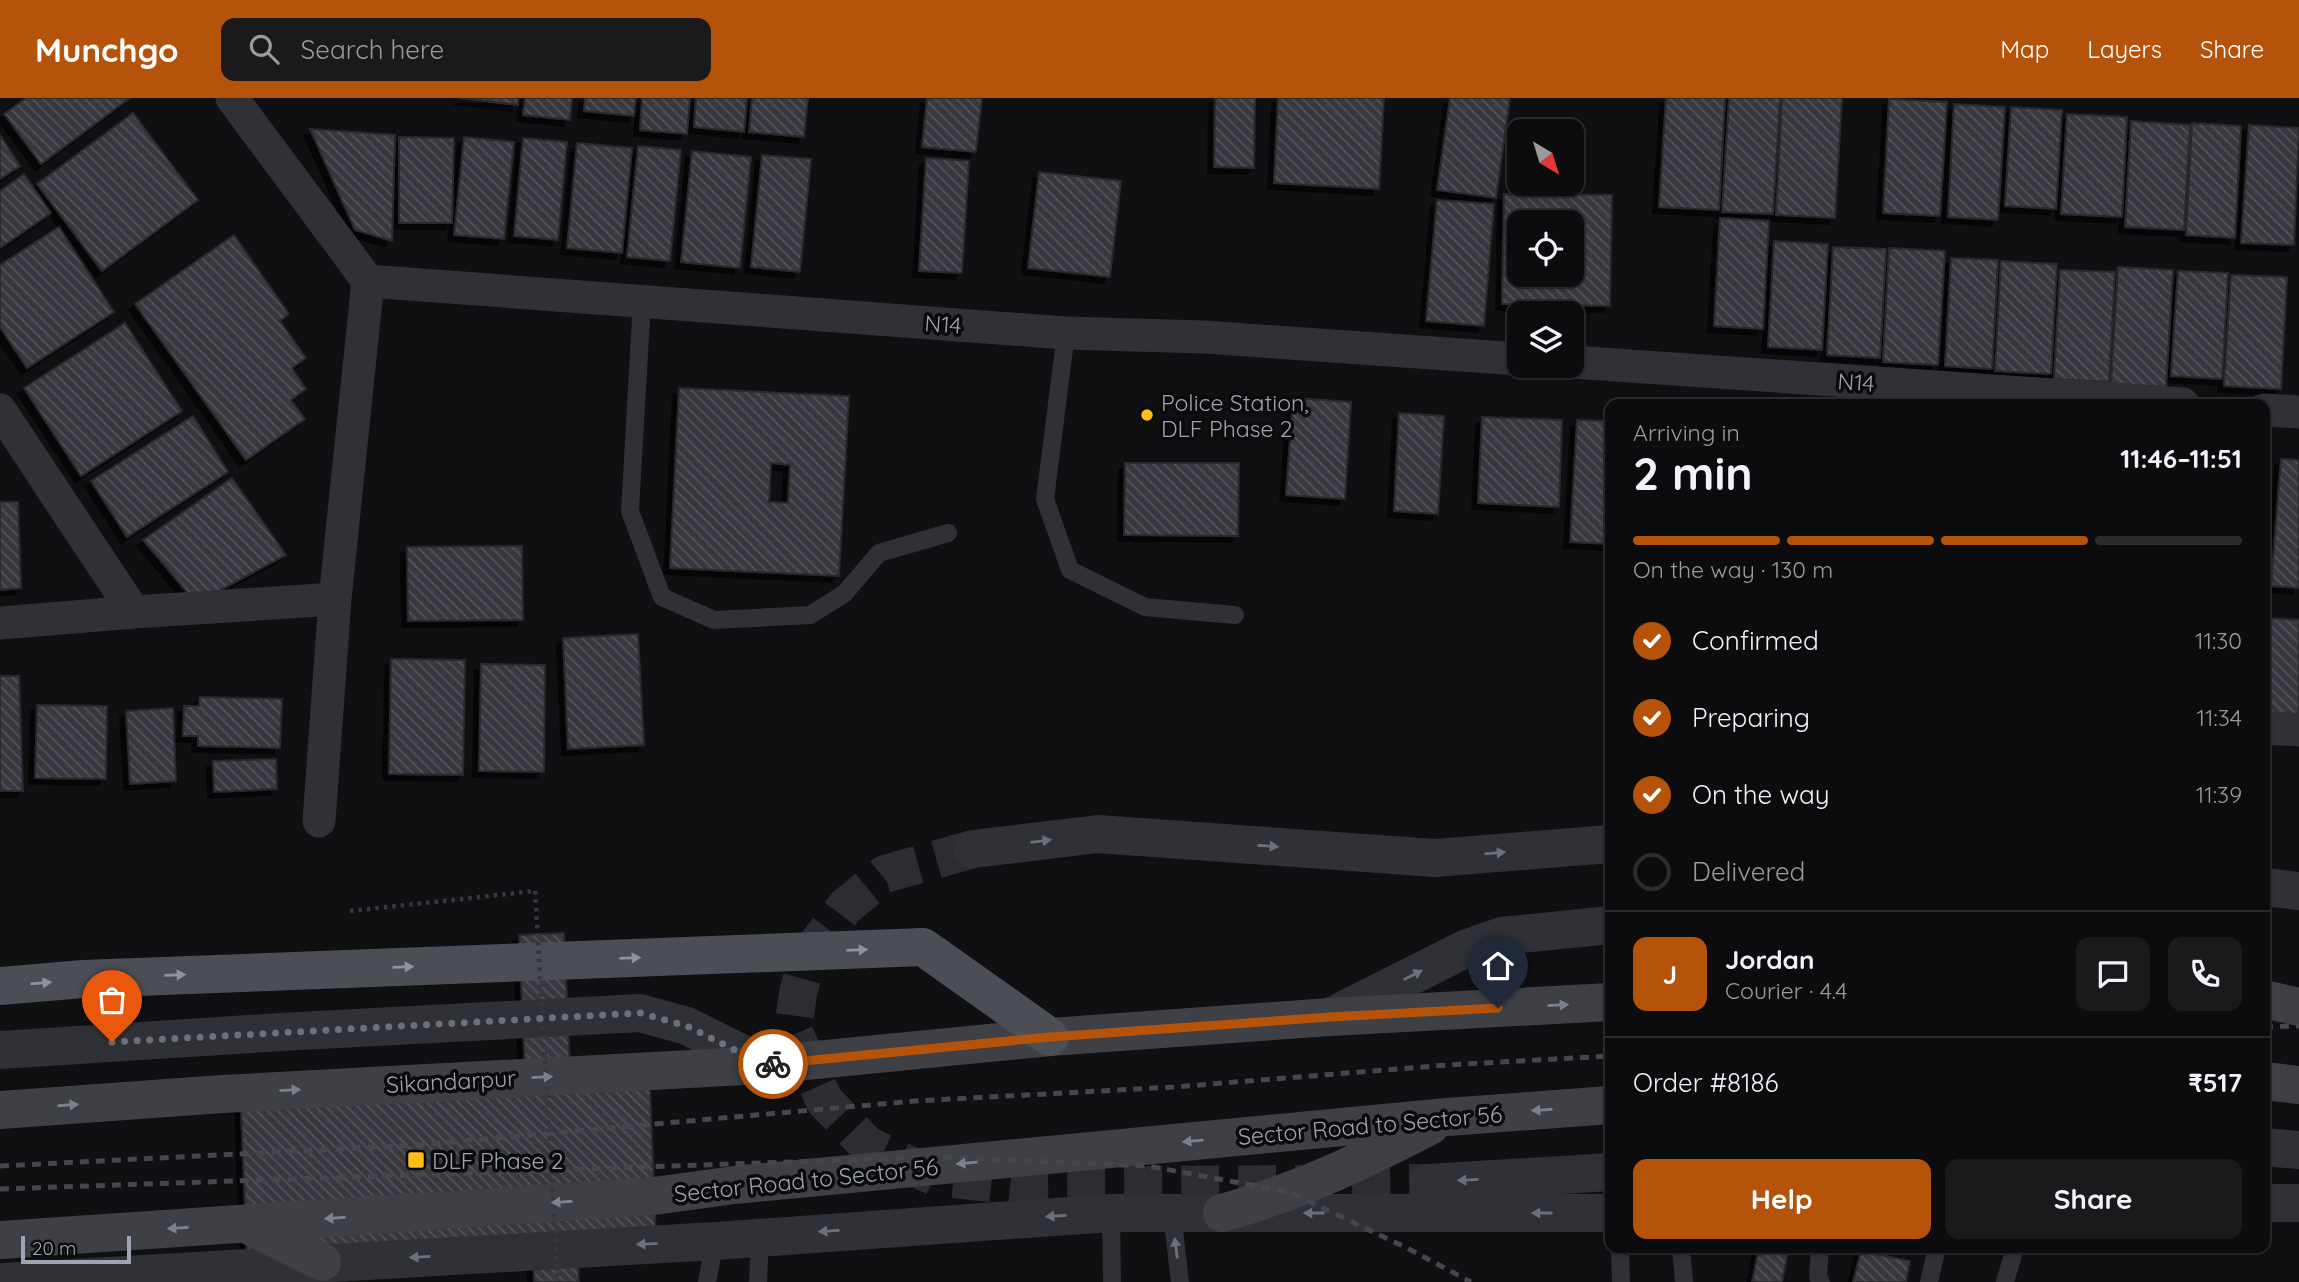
<!DOCTYPE html>
<meta charset="utf-8">
<style>
:root{--surface:#0c0b0d;--page:#1a191b;--text:#f1f3f6;--muted:#9a9b9d;--line:#2c2b2e;--accent:#b45309}
body{margin:0;font-family:Quicksand,sans-serif;background:var(--page);color:var(--text);height:100vh;display:flex;flex-direction:column;font-size:26px;white-space:nowrap}
*{box-sizing:border-box;margin:0}
p{font-size:23px;color:var(--muted)}
.icon{flex:none;width:38px;height:38px;fill:none;stroke:currentColor;stroke-width:2;stroke-linecap:round;stroke-linejoin:round}
.map{position:relative;flex:1;overflow:hidden}
.drawer{position:absolute;left:1605px;top:301px;width:665px;height:854px;display:flex;flex-direction:column;background:var(--surface);border-radius:14px;box-shadow:0 2px 5px #0004,0 0 0 2px var(--line)}
.drawer>*{flex:none}
.needle{width:46px;rotate:142deg}
.buttons{position:absolute;left:1507px;top:21px;display:grid;gap:14px}
.buttons a{display:grid;place-items:center;width:77px;height:77px;border-radius:14px;background:var(--surface);box-shadow:0 2px 5px #0004,0 0 0 2px var(--line);font-size:35px}
.scale{position:absolute;left:21px;bottom:18px;width:110px;box-sizing:border-box;padding-left:7px;border:4px solid #9fa4b3;border-top:0;font-size:19px;line-height:24px;white-space:nowrap;color:#9fa4b3;-webkit-text-stroke:5px #0b0b0c;paint-order:stroke}
.pin{position:absolute;display:grid;place-items:center;width:60px;height:60px;color:#fff;margin:-72px -30px;border-radius:50% 50% 50% 0;rotate:-45deg;box-shadow:0 0 7px #0007}
.pin .icon{rotate:45deg}
.courier{position:absolute;display:grid;place-items:center;width:70px;height:70px;margin:-35px;border:5px solid #b45309;border-radius:50%;background:#fff;color:#222;box-shadow:0 2px 9px #0007}
.headline em{font-style:normal;font-weight:700}
.headline div{display:flex;flex-direction:column-reverse}
.headline{display:flex;align-items:center;justify-content:space-between;height:119px;padding:0 28px}
h1{font-size:46px;font-weight:700;line-height:52px}
.bar{display:grid;grid-template-columns:repeat(4,1fr);gap:10px 7px;align-content:center;height:84px;padding:0 28px}
.bar i{height:9px;border-radius:5px;background:var(--line)}
.bar .on{background:var(--accent)}
.bar p{grid-column:span 4}
.line{display:flex;align-items:center;gap:18px;padding:0 28px;border-top:2px solid var(--line)}
.line div{flex:1}
.round{display:grid;place-items:center;flex:none;width:74px;height:74px;border-radius:14px;background:var(--page)}
ol{padding:0 28px;list-style:none}
li{display:flex;align-items:center;gap:21px;height:77px}
li p{margin-inline-start:auto}
li .icon{padding:7px;border-radius:50%;background:var(--accent);color:#fff;stroke-width:4}
li:last-child{color:var(--muted)}
li i{width:38px;height:38px;border:4px solid var(--line);border-radius:50%}
.action{display:flex;gap:14px;margin-top:auto;padding:14px 28px}
.action a{flex:1;height:80px;border-radius:14px;background:var(--accent);color:#fff;font-size:28px;font-weight:700;line-height:80px;text-align:center}
.action a+a{background:var(--page);color:var(--text)}
header{display:flex;align-items:center;gap:42px;box-sizing:border-box;height:98px;padding:0 35px;background:var(--accent);color:#fff}
header strong{font-size:33px}
nav{display:flex;gap:38px;margin-inline-start:auto;font-size:24px}
.search{width:490px;height:63px;background:var(--page);display:flex;align-items:center;gap:18px;box-sizing:border-box;padding:0 24px;border-radius:14px;color:var(--muted);font-size:26px}
.map>svg:first-child{display:block}
</style>
<header>
<strong>Munchgo</strong>
<div class="search"><svg class="icon" aria-label="search" viewBox="0 0 24 24"><circle cx="10" cy="10" r="6"/><path d="M15 15l6 6"/></svg>Search here</div>
<nav><a>Map</a><a>Layers</a><a>Share</a></nav>
</header>
<div class="map">
<svg width="2299" height="1184" viewBox="0 0 2299 1184">
<defs>
<pattern id="building-back-hatch" width="6" height="6" patternUnits="userSpaceOnUse" patternTransform="scale(1.75)"><rect width="6" height="6" fill="#39393f"/><path d="M-1 5l2 2M0 0l6 6M5-1l2 2" fill="none" stroke="#525358"/></pattern>
<filter id="shadow"><feDropShadow dx="-6" dy="6" stdDeviation="0" flood-color="#0009"/></filter>
</defs>
<rect width="100%" height="100%" fill="#100f11"/>
<path fill="url(#building-back-hatch)" stroke="#2a292d" stroke-width="2" fill-rule="evenodd" filter="url(#shadow)" d="M26 0H130L41 66 4 16Z
M459 0H518V7Z
M525 0H572L570 22 523 17Z
M585 0H636L634 18 584 13Z
M642 0H690L687 36 640 32Z
M696 0H747L744 34 694 29Z
M752 0H808L804 39 749 34Z
M927 0H982L976 54 922 49Z
M1215 0H1255L1254 70 1214 69Z
M1278 0H1384L1379 91 1274 85Z
M1450 0H1510L1496 100 1437 92Z
M1666 0H1725L1719 112 1659 109Z
M1729 0H1780L1773 116 1722 114Z
M1782 0H1842L1835 120 1776 117Z
M1889 1 1947 4 1940 118 1883 115Z
M1954 6 2005 9 1998 122 1948 119Z
M2011 9 2062 12 2056 111 2005 108Z
M133 15 198 102 102 173 37 86Z
M2067 16 2127 19 2122 119 2061 116Z
M2131 23 2190 27 2184 132 2125 129Z
M2192 25 2241 28 2235 140 2186 137Z
M2249 27 2299 30 2294 147 2241 145Z
M310 31 395 37 392 143 355 132Z
M0 37 20 68 0 81Z
M399 39 454 40 452 125H399Z
M464 39 514 44 504 141 454 137Z
M523 40 567 44 558 142 514 138Z
M577 45 632 50 622 155 567 150Z
M638 48 681 52 670 163 627 159Z
M692 53 751 59 740 170 681 164Z
M762 57 811 61 800 174 751 169Z
M926 60 969 63 962 175 919 173Z
M1039 74 1121 83 1110 179 1028 170Z
M24 76 51 115 0 150V93Z
M1504 96 1612 97 1610 208 1502 206ZM1519 124H1572V177H1519Z
M1437 102 1494 106 1484 228 1426 223Z
M1720 120 1769 123 1763 231 1714 228Z
M59 129 114 214 27 270 0 229V167Z
M234 137 289 216 280 223 306 260 292 270 306 291 291 302 305 321 246 362 135 206Z
M1774 143 1828 146 1822 252 1768 249Z
M1833 149 1886 151 1880 260 1827 257Z
M1889 150 1945 153 1938 267 1883 264Z
M1951 160 1998 162 1992 271 1945 268Z
M2001 163 2057 166 2051 276 1995 273Z
M2118 169 2173 172 2166 289 2111 286Z
M2060 172 2115 174 2109 284 2054 281Z
M2178 173 2228 175 2222 281 2171 278Z
M2231 177 2287 179 2281 291 2224 288Z
M125 225 182 313 81 378 24 290Z
M679 290 849 298 839 478 670 470ZM771 365 790 367 788 405 769 404Z
M1293 300 1351 304 1345 401 1286 397Z
M1399 315 1444 318 1438 416 1394 413Z
M193 318 228 374 127 439 91 383Z
M1482 319 1562 322 1559 409 1478 405Z
M1577 322 1610 323V446L1570 444Z
M2281 361 2299 362V490L2271 488Z
M1125 365H1239L1238 438 1124 437Z
M2264 371H2268L2264 422Z
M232 380 286 457 196 505 143 442Z
M0 404H18L21 490 0 492Z
M522 448 523 522 408 523 407 449Z
M2264 520 2299 522V616L2264 614Z
M638 536 644 647 568 651 563 540Z
M391 561 465 562 463 677 389 676Z
M481 566 545 567 544 674 479 673Z
M0 578H19L23 693H0Z
M200 599 282 601 280 650 198 648V638H183L184 608H199Z
M37 607 107 608 106 681 35 680Z
M173 610 176 683 130 686 126 613Z
M276 661 277 691 214 694 213 663Z
M564 835 571 995 650 991 656 1139 577 1143 579 1184H534L533 1146 247 1159 241 1010 526 997 519 837Z
M1759 1150H1789L1782 1184H1752Z
M1861 1153 1910 1163 1906 1184H1853Z"/>
<g fill="none" stroke-linecap="round" stroke-linejoin="round">
<path stroke="#2d2d31" stroke-width="38" stroke-dasharray="38 19" stroke-linecap="butt" d="M973 751 885 776 845 809 808 858 798 895 793 932 824 1002 867 1047 935 1079 1019 1088 1428 1085"/>
<path stroke="#36383d" stroke-width="4.5" stroke-dasharray="3.5 5" stroke-linecap="butt" d="M350 813 535 793"/>
<path stroke="#303136" stroke-width="18" d="M642 203 630 413 662 499 714 522 810 517 844 496 879 455 948 435
M1066 235 1045 401 1070 472 1145 509 1235 517
M1111 1115 1112 1184
M1172 1115 1180 1184
M1620 1150 1621 1184
M1681 1150 1684 1184
M1820 1150 1818 1179 1821 1184
M707 1184 715 1143
M758 1184 760 1139
M1929 1184 1937 1150
M2005 1184 2015 1150"/>
<path stroke="#303136" stroke-width="33" d="M368 183 1066 235 1204 239 1519 261
M1572 264 2183 306
M0 312 134 514 335 501 368 183 232 0
M2264 312 2299 314
M0 525 134 514
M2264 630 2299 632
M319 723 335 501"/>
<path stroke="#303136" stroke-width="38" d="M973 751 1098 736 1435 760 1610 746
M2264 789 2299 793
M1330 919 1465 851 1502 838 1610 827
M0 952 281 934 640 915 687 928 765 967
M2264 1049 2299 1052
M1428 1085 1610 1074
M2264 1105H2299
M4 1184 715 1143 1111 1115H1610"/>
<path stroke="#3e4046" stroke-width="38" d="M2264 901 2299 909
M2264 983 2299 987
M0 1012 222 996 765 967 1050 939 1330 919 1610 904
M1222 1115C1295 1095 1363 1063 1430 1028
M246 1126 322 1164
M0 1142 654 1098 734 1087 1447 1019 1610 1007"/>
<path stroke="#4c4e56" stroke-width="38" d="M0 888 83 881 923 849 1050 939"/>
<path stroke="#45474d" stroke-width="5" stroke-dasharray="9 7" stroke-linecap="butt" d="M2264 929 2299 928
M0 1068 417 1047 915 1003 1174 989 1447 967 1610 958
M0 1091 935 1059 1148 1068 1289 1094 1407 1150 1471 1184"/>
<path stroke="#36383d" stroke-width="4.5" stroke-dasharray="3.5 5" stroke-linecap="butt" d="M535 793 558 1184"/>
</g>
<defs><path id="oneway-solid" d="M-6-.8H1V-3.2L6.5 0L1 3.2V.8H-6Z" transform="scale(1.75)"/></defs>
<g fill="#6d707b">
<use href="#oneway-solid" transform="translate(1041 743) rotate(-7)"/>
<use href="#oneway-solid" transform="translate(1268 748) rotate(4)"/>
<use href="#oneway-solid" transform="translate(1495 755) rotate(-5)"/>
<use href="#oneway-solid" transform="translate(1413 877) rotate(-27)"/>
<use href="#oneway-solid" transform="translate(1468 1082) rotate(177)"/>
<use href="#oneway-solid" transform="translate(1314 1115) rotate(180)"/>
<use href="#oneway-solid" transform="translate(1542 1115) rotate(180)"/>
<use href="#oneway-solid" transform="translate(1056 1118) rotate(176)"/>
<use href="#oneway-solid" transform="translate(829 1133) rotate(176)"/>
<use href="#oneway-solid" transform="translate(647 1146) rotate(177)"/>
<use href="#oneway-solid" transform="translate(1176 1150) rotate(-97)"/>
<use href="#oneway-solid" transform="translate(420 1159) rotate(177)"/>
</g>
<g fill="#8e93a0">
<use href="#oneway-solid" transform="translate(857 852) rotate(-2)"/>
<use href="#oneway-solid" transform="translate(630 860) rotate(-2)"/>
<use href="#oneway-solid" transform="translate(403 869) rotate(-2)"/>
<use href="#oneway-solid" transform="translate(175 877) rotate(-2)"/>
<use href="#oneway-solid" transform="translate(41 885) rotate(-5)"/>
</g>
<g fill="#7d818d">
<use href="#oneway-solid" transform="translate(1558 907) rotate(-3)"/>
<use href="#oneway-solid" transform="translate(542 979) rotate(-3)"/>
<use href="#oneway-solid" transform="translate(290 992) rotate(-3)"/>
<use href="#oneway-solid" transform="translate(68 1007) rotate(-4)"/>
<use href="#oneway-solid" transform="translate(1542 1012) rotate(176)"/>
<use href="#oneway-solid" transform="translate(1193 1043) rotate(175)"/>
<use href="#oneway-solid" transform="translate(967 1065) rotate(175)"/>
<use href="#oneway-solid" transform="translate(562 1104) rotate(176)"/>
<use href="#oneway-solid" transform="translate(335 1120) rotate(176)"/>
<use href="#oneway-solid" transform="translate(178 1130) rotate(176)"/>
</g>
<g fill="none" stroke-linecap="round" stroke-linejoin="round">
<path stroke="#6d707a" stroke-width="7" stroke-dasharray="0 12.6" d="M112 944 640 915 687 928 765 967 773 966"/>
<path stroke="#b45309" stroke-width="9" d="M773 966 1050 939 1330 919 1498 910"/>
</g>
<g fill="#ffbd1a" stroke="#0b0b0c" stroke-width="2.5">
<circle cx="1147" cy="317" r="7"/>
<rect x="407" y="1053" width="18" height="18" rx="3.5"/>
</g>
<g text-anchor="middle" dominant-baseline="central" stroke-width="7" stroke-linejoin="round" paint-order="stroke">
<g font-size="23" fill="#9fa4b3" stroke="#0b0b0c">
<text transform="translate(943 226) rotate(4)">N14</text>
<text transform="translate(1856 284) rotate(4)">N14</text>
<text transform="translate(451 983) rotate(-3)">Sikandarpur</text>
<text transform="translate(1370 1027) rotate(-5)">Sector Road to Sector 56</text>
<text transform="translate(806 1082) rotate(-6)">Sector Road to Sector 56</text>
</g>
<g font-size="23" fill="#9fa4b3" stroke="#0b0b0c" text-anchor="start">
<text x="1161" y="304">Police Station,<tspan x="1161" dy="26">DLF Phase 2</tspan></text>
<text x="432" y="1062">DLF Phase 2</text>
</g>
</g>
</svg>
<div class="buttons">
<a><svg class="needle" viewBox="-14 -14 28 28"><path d="M0-13l5 13h-10z" fill="#e53935"/><path d="M0 13l5-13h-10z" fill="#9a9b9d"/></svg></a>
<a><svg class="icon" aria-label="locate" viewBox="0 0 24 24"><circle cx="12" cy="12" r="6"/><path d="M12 2v4M12 18v4M2 12h4M18 12h4"/></svg></a>
<a><svg class="icon" aria-label="layers" viewBox="0 0 24 24"><path d="M12 4l9 5-9 5-9-5zM3 14l9 5 9-5"/></svg></a>
</div>
<div class="scale">20 m</div>
<div class="pin" style="left:112px;top:944px;background:#ea580c"><svg class="icon" aria-label="bag" viewBox="0 0 24 24"><path d="M5 8h14l-1 12H6zM9 8a3 3 0 0 1 6 0"/></svg></div>
<div class="pin" style="left:1498px;top:910px;background:#1f2937"><svg class="icon" aria-label="home" viewBox="0 0 24 24"><path d="M3 11l9-7 9 7M6 9v11h12V9"/></svg></div>
<div class="courier" style="left:773px;top:966px"><svg class="icon" aria-label="bike" viewBox="0 0 24 24"><circle cx="6" cy="16" r="4"/><circle cx="18" cy="16" r="4"/><path d="M6 16l4-8h5l3 8M10 8l3 8H6M13 5h3"/></svg></div>
<section class="drawer">
<div class="headline"><div><h1>2 min</h1><p>Arriving in</p></div><em>11:46–11:51</em></div>
<div class="bar"><i class="on"></i><i class="on"></i><i class="on"></i><i></i><p>On the way · 130 m</p></div>
<ol>
<li><svg class="icon" aria-label="check" viewBox="0 0 24 24"><path d="M5 12l5 5 9-10"/></svg>Confirmed<p>11:30</p></li>
<li><svg class="icon" aria-label="check" viewBox="0 0 24 24"><path d="M5 12l5 5 9-10"/></svg>Preparing<p>11:34</p></li>
<li><svg class="icon" aria-label="check" viewBox="0 0 24 24"><path d="M5 12l5 5 9-10"/></svg>On the way<p>11:39</p></li>
<li><i></i>Delivered</li>
</ol>
<div class="line" style="height:126px"><b class="round" style="background:var(--accent);color:#fff">J</b><div><b>Jordan</b><p>Courier · 4.4</p></div><a class="round"><svg class="icon" aria-label="chat" viewBox="0 0 24 24"><path d="M4 5h16v11H9l-5 4z"/></svg></a><a class="round"><svg class="icon" aria-label="phone" viewBox="0 0 24 24"><path d="M5 4h4l2 5-3 2q2 4 5 5l2-3 5 2v4C11 20 4 13 5 4z"/></svg></a></div>
<div class="line" style="height:91px"><div>Order #8186</div><b>₹517</b></div>
<div class="action"><a>Help</a><a>Share</a></div>
</section>
</div>
